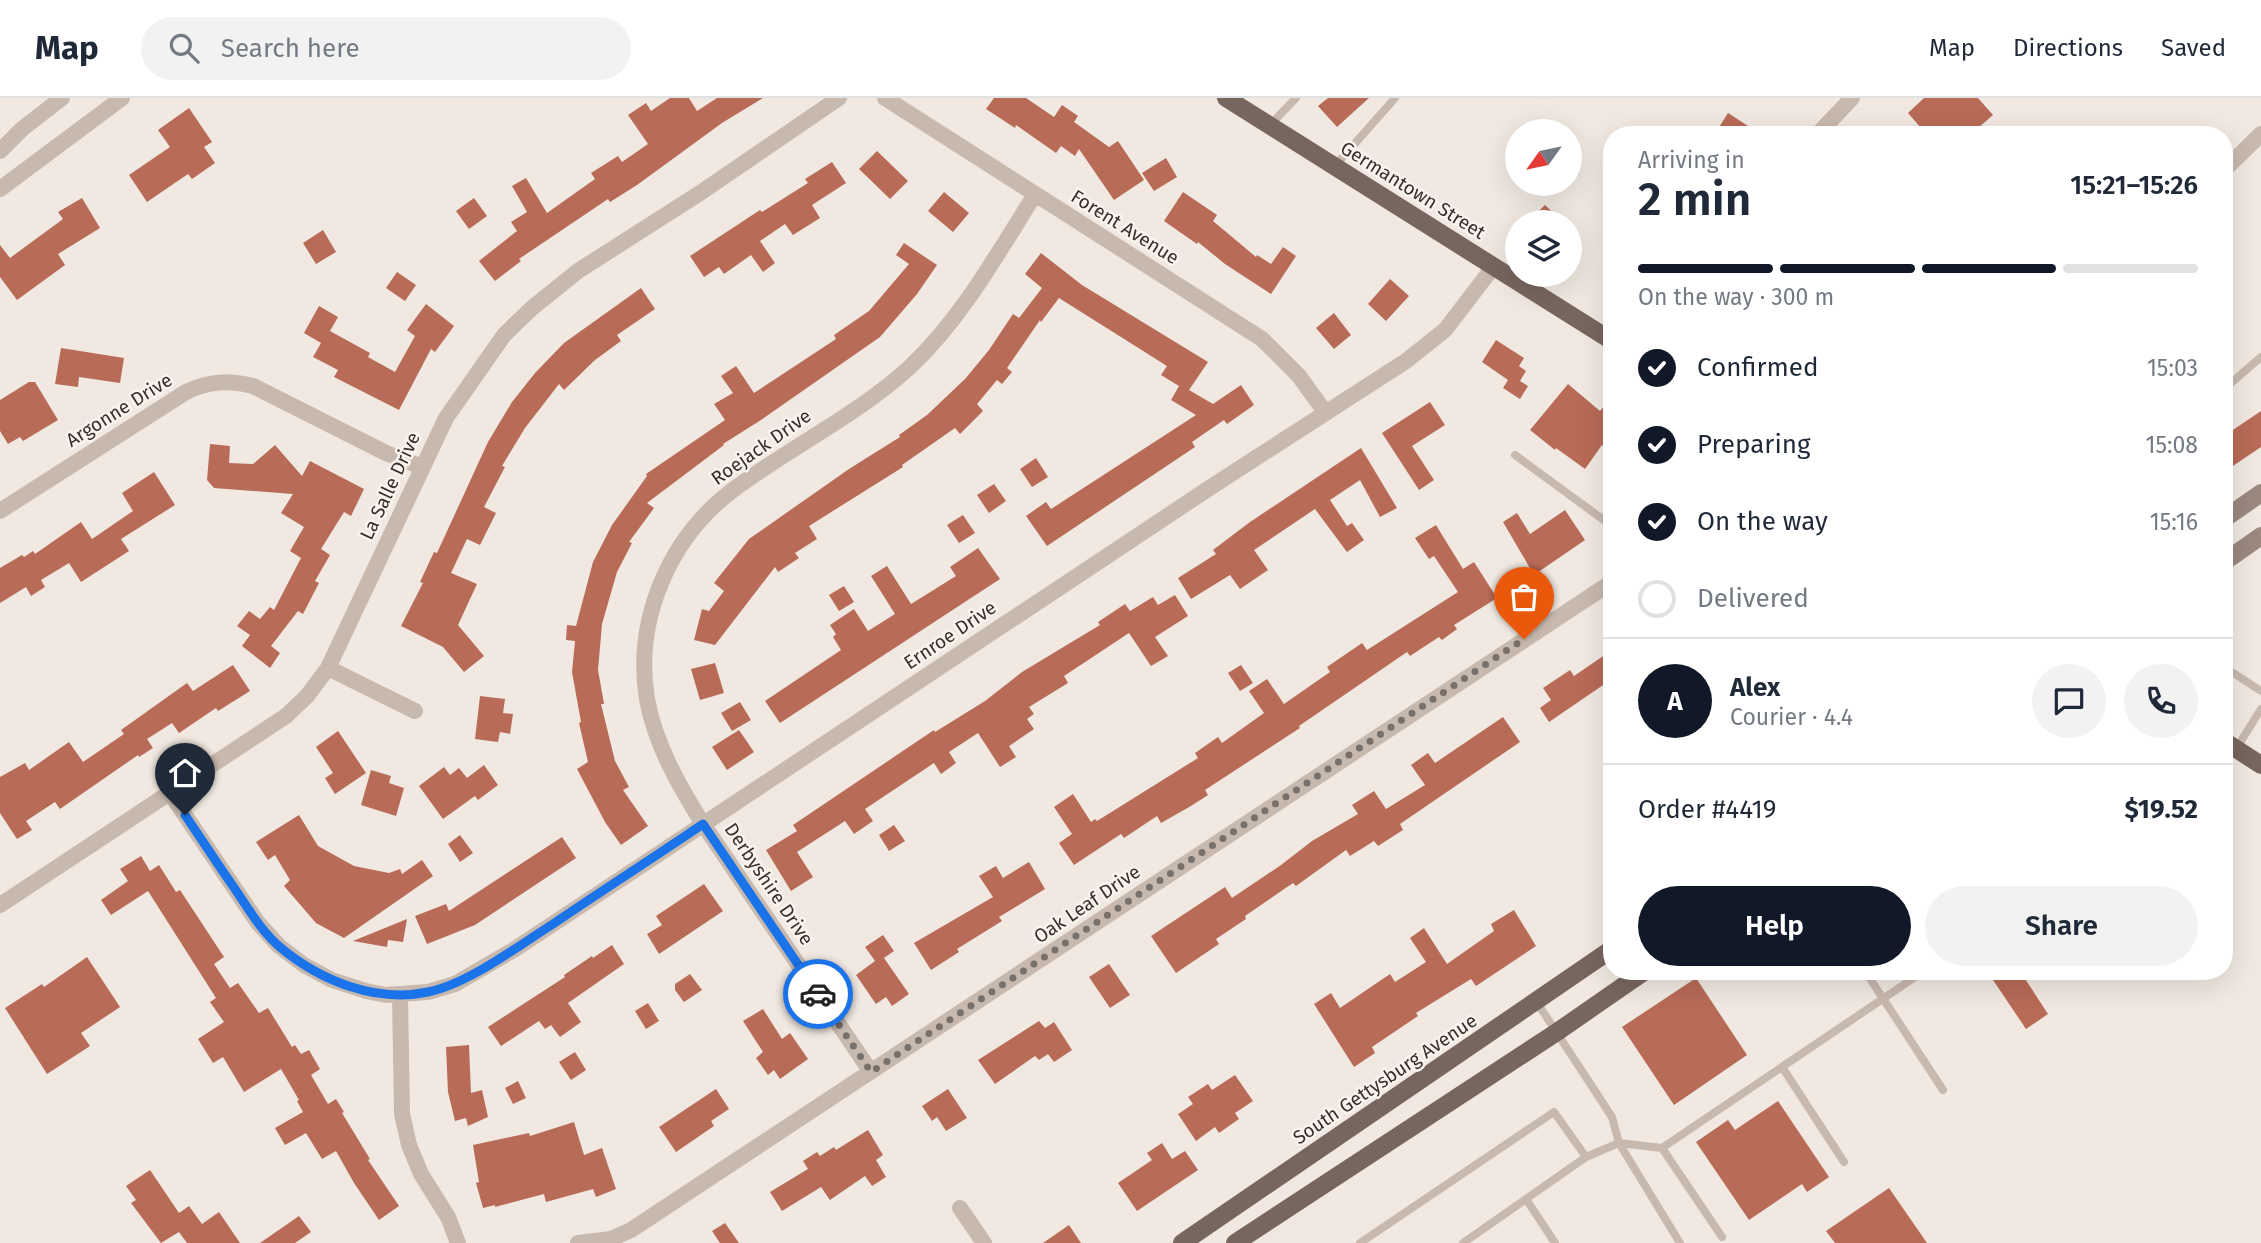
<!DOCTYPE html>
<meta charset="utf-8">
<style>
:root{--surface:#fff;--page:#f2f2f3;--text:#1f2937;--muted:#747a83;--line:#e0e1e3;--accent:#111827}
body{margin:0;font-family:"Fira Sans",sans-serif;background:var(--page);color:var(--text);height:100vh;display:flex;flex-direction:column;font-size:26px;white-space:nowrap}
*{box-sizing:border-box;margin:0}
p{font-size:23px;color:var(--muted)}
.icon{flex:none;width:38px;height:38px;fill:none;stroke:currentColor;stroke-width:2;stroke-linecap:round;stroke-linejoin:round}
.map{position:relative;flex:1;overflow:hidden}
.panel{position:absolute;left:1603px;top:28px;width:630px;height:854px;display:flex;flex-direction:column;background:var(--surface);border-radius:28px;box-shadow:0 7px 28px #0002}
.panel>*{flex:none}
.needle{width:46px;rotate:237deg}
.fabs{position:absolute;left:1505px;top:21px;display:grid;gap:14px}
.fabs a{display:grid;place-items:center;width:77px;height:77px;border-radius:50%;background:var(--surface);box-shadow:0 7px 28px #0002;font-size:35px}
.pin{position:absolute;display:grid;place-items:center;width:60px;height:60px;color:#fff;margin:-72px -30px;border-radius:50% 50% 50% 0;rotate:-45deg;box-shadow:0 0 7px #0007}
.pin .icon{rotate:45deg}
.courier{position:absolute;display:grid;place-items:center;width:70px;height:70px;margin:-35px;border:5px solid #1a73e8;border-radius:50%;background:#fff;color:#222;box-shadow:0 2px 9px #0007}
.overview em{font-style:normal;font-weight:600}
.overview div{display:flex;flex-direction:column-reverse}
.overview{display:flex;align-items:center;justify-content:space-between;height:119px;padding:0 35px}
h1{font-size:46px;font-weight:600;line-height:52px}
.bar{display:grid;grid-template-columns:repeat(4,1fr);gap:10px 7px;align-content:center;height:84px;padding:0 35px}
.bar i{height:9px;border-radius:5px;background:var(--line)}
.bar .selected{background:var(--accent)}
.bar p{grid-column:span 4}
.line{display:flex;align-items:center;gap:18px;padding:0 35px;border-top:2px solid var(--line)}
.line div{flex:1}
.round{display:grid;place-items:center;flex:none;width:74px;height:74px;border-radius:37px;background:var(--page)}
ol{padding:0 35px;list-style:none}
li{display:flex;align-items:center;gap:21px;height:77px}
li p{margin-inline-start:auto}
li .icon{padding:7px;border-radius:50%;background:var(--accent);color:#fff;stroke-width:4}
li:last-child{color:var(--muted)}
li i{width:38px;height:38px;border:4px solid var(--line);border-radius:50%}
.action{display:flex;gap:14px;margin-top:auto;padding:14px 35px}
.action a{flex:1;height:80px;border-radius:42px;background:var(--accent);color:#fff;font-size:28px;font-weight:600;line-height:80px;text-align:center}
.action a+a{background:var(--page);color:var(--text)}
header{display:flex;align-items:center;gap:42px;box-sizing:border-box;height:98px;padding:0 35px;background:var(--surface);border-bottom:2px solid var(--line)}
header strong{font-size:33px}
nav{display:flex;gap:38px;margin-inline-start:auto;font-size:24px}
.search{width:490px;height:63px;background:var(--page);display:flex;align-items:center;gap:18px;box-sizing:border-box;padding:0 24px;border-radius:38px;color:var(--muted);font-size:26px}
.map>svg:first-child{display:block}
</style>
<header>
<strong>Map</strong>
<div class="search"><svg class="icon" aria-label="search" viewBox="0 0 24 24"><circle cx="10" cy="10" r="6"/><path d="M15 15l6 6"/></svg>Search here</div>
<nav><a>Map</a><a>Directions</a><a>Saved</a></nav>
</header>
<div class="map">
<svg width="2261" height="1145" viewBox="0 0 2261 1145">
<rect width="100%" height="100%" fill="#f1e9e1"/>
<path fill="#b86b57" d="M670 0H689L697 13 717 0H763L722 25 637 87 610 104 608 101 519 161 521 163 495 183 479 163 517 133 511 124 527 114 512 88 526 80 547 115 595 81 591 75 618 58 622 64 648 46 628 17 646 5 651 13Z
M994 0H1026L1054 19 1062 7 1078 18 1074 24 1109 49 1118 43 1144 82 1114 102 1079 51 1075 58 1061 48 1056 55 1016 27 1015 30 986 11Z
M1328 0H1369L1337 29 1318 8Z
M1924 0H1978L1993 17 1970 37H1927L1908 15Z
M189 10 212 44 204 49 215 65 192 81 188 76 147 104 129 77 170 49 158 32Z
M1728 15 1762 37H1714Z
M877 53 908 83 890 101 859 71Z
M1166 60 1177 79 1154 93 1142 75Z
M832 64 846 85 812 107 820 120 793 137 785 126 760 143 775 165 763 174 751 157 724 176 719 169 704 179 690 158 760 112 762 114 808 85 805 81Z
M944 94 969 115 953 134 928 113Z
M1183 94 1217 117 1213 123 1256 159 1257 157 1271 166 1283 149 1296 158 1271 196 1225 166 1198 144 1197 146 1164 123Z
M82 100 100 130 58 156 65 167 17 202 0 179V147L10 160 63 121 58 114Z
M474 100 487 118 469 131 456 113Z
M1545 107 1563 124H1528Z
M323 132 336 154 316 166 303 145Z
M904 145 937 167 917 196 880 239 761 322 723 346 724 347 647 405 654 410 629 444 632 445 617 474 602 526 598 572 604 606H601L615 663 629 689 623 692 648 728 621 747 605 724 577 671 588 664 579 625 581 624 572 574 575 543 566 542 567 527 576 528 593 464 612 427 647 378 646 376 725 322 714 306 733 295 721 278 736 268 754 295 836 241 834 237 869 213 909 166 896 157Z
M1041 155 1082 187 1208 264 1189 292 1213 306 1241 287 1254 307 1227 326 1224 322 1192 344 1195 349 1047 448 1026 418 1046 404 1051 411 1196 317 1171 302 1179 288 1161 277 1167 268 1059 200 1041 224 1040 222 1007 270 1012 274 1002 286 997 282 977 306 983 313 960 336 955 330 902 367 903 369 809 428 817 441 795 455 799 460 778 474 775 469 715 547 694 542 702 511 709 513 724 493 714 485 749 441 849 371 900 339 899 337 927 317 965 281 989 252 1013 216 1019 220 1042 190 1025 176Z
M397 174 416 187 405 203 386 190Z
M1390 181 1409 198 1386 223 1368 206Z
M641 190 655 211 617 237 621 243 595 262 564 292 559 286 525 330 502 368 505 369 484 409 496 415 480 447 467 441 451 475 477 486 458 527 484 558 464 574 443 549 401 528 423 485 420 484 434 454 437 455 488 344 512 304 535 275 564 245Z
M426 206 454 228 435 254 431 251 399 312 334 279 338 272 313 259 321 245 304 235 319 208 338 219 330 233 370 255 368 259 395 274 415 238 407 232Z
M1334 215 1351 237 1334 251 1316 230Z
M1496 242 1524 260 1519 268 1526 273 1520 283 1528 288 1520 301 1503 290 1508 282 1482 264Z
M61 250 124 260 120 285 79 279 78 289 55 286Z
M29 284H35L58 322 23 343 20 339 8 346 0 333V302Z
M1568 286 1600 313 1612 298V353L1602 347 1585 371 1556 350 1555 352 1530 332Z
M1430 304 1445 327 1412 348 1434 382 1419 392 1382 335Z
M2261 313V349L2224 374V338Z
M210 346 230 348 229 365 253 366 275 347 302 378 310 363 364 391 351 418 344 414 321 451 330 457 315 483 319 485 303 516 298 513 271 548 280 555 270 570 242 548 250 537 237 528 249 513 260 521 270 509 274 512 301 460 290 453 304 429 281 415 293 396 214 390 207 382Z
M1361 350 1397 410 1380 419 1360 382 1330 402 1347 428 1352 425 1364 442 1347 454 1315 411 1254 452 1268 472 1240 491 1230 477 1191 501 1178 480 1216 456 1213 452 1250 424Z
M1036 360 1048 379 1032 389 1020 371Z
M154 374 175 407 121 441 129 453 81 484 69 465 41 482 45 489 31 498 26 489 0 505V470L22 457 24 459 33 453 35 456 81 424 92 441 133 413 122 395Z
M994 386 1006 403 989 415 977 397Z
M1565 412 1585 442 1534 477 1503 424 1517 415 1530 436Z
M963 417 975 435 959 445 947 427Z
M1436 427 1463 471 1474 464 1497 500 1454 527 1457 531 1442 542 1439 539 1410 558 1407 554 1299 628 1300 630 1205 692 1208 697 1191 708 1161 725 1157 718 1124 740 1121 736 1074 767 1059 745 1072 736 1054 709 1073 696 1091 724 1095 721 1097 723 1198 660 1195 655 1218 639 1222 645 1264 615 1249 593 1267 581 1284 606 1330 574 1327 569 1362 545 1367 552 1458 494 1434 458 1429 461 1415 440Z
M978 450 1000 481 780 625 765 603 841 552 833 539 836 536 830 527 854 511 868 533 895 516 871 478 887 468 911 506 956 478 950 469Z
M844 488 854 504 839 513 829 497Z
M1175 497 1188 518 1155 539 1168 558 1151 568 1129 535 1064 578 1068 585 1029 609 1034 616 1027 621 1034 631 1009 648 1016 659 1000 669 978 635 949 654 956 665 941 676 934 665 865 711 873 723 854 736 845 723 797 754 813 779 791 793 766 752 797 733 793 727 934 632 935 634 985 603 1022 574 1100 527 1098 524 1125 506 1130 513 1153 499 1158 507Z
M1612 552V581L1549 624 1540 610 1551 602 1543 590 1570 572 1574 578Z
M715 565 724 595 700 602 691 571Z
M233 567 250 593 218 613 216 610 179 635 172 625 147 641 153 650 139 659 138 657 60 711 55 704 26 723 32 732 17 741 0 715V679L25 665 29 672 69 644 83 664 124 636 121 632 187 585 193 593Z
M1241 567 1253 585 1240 593 1228 575Z
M480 598 505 601 503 615 513 616 510 636 500 634 498 644 475 641Z
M740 604 751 622 732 633 721 615Z
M1503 619 1520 644 1400 726 1403 732 1378 748 1374 743 1350 758 1346 752 1296 788 1293 785 1245 818 1246 821 1216 841 1219 846 1176 875 1151 838 1225 789 1232 800 1281 767 1312 743 1358 716 1352 707 1374 693 1386 711 1425 687 1411 667 1428 655 1435 665Z
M739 632 754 654 727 672 712 649Z
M338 633 366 675 335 696 325 680 333 675 316 649Z
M484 667 498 687 478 702 475 698 443 721 419 688 444 669 450 677 459 670 467 680Z
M371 672 391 678 389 685 404 690 396 718 361 707Z
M299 717 318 748 354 768 389 775 400 771 402 776 422 762 433 778 344 840 316 825 284 788 290 782 275 757 268 762 256 744Z
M894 727 905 743 889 753 879 737Z
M460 737 473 755 460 764 448 746Z
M562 739 576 760 475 827 427 846 415 818 446 806 449 813Z
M141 758 150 773 159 767 176 794 180 792 224 859 214 866 230 890 238 885 259 915 268 910 292 949 295 947 301 956 309 952 320 971 311 977 328 1006 336 1001 344 1014 342 1015 370 1061 368 1062 399 1108 379 1122 354 1085 336 1053 322 1061 306 1035 285 1047 275 1030 303 1014 297 1003 299 1002 281 971 244 994 223 959 213 965 198 941 224 924 210 904 216 900 148 793 111 817 101 802 128 783 120 771Z
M1029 764 1045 791 999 819 1002 823 957 851 959 854 931 872 914 845 993 799 979 778 996 768 1003 780Z
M704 786 723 813 659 856 647 836 662 827 656 818Z
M1514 812 1536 848 1476 888 1471 881 1416 915 1418 918 1372 949 1375 955 1354 969 1314 906 1331 895 1340 910 1390 876 1395 884 1426 864 1410 840 1424 830 1447 866 1494 833 1491 826Z
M407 821 403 844 388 842 387 849 353 843Z
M883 837 894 853 884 860 909 896 892 908 886 899 876 906 856 877 875 863 865 849Z
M612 847 624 866 568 905 581 924 560 939 551 927 545 931 539 923 501 948 488 929 565 879 564 877 592 858 593 860Z
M87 859 120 909 81 935 90 948 47 976 5 910 42 886 44 889Z
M1109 866 1130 897 1110 910 1089 879Z
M1987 873H2020L2048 916 2026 931Z
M690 876 702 892 684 904 675 892V886Z
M1696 880 1747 957 1674 1007 1622 929Z
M648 905 659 923 646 931 635 913Z
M763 911 782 941 790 935 808 961 780 981 774 972 768 977 756 960 763 954 743 923Z
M1039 923 1045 930 1054 924 1072 952 1054 964 1048 956 1039 962 1035 958 995 986 978 962Z
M469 947 471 995 482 992 488 1019 468 1028 466 1020 455 1023 448 994 446 949Z
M575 954 586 972 571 982 559 964Z
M1235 977 1253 1003 1235 1015 1239 1021 1219 1035 1215 1029 1196 1043 1178 1016 1193 1006 1188 999 1208 986 1212 992Z
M518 983 526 1000 513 1006 505 990Z
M716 991 729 1011 711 1023 714 1028 676 1054 659 1029Z
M948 991 967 1020 946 1033 937 1019 932 1023 922 1008Z
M1778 1003 1829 1079 1807 1094 1802 1086 1749 1122 1696 1044 1728 1022 1735 1032Z
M574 1024 584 1057 602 1050 616 1091 596 1099 593 1091 546 1104 544 1096 495 1109V1107L483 1110 476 1085 479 1084 473 1047 529 1035 530 1038Z
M868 1032 883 1057 876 1062 886 1079 872 1088 865 1078 830 1102 821 1089 782 1113 770 1094 808 1071 803 1063 817 1054 820 1058 834 1049 836 1052Z
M1162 1045 1172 1061 1185 1053 1198 1072 1137 1113 1118 1085 1152 1062 1147 1055Z
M150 1072 179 1115 189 1108 202 1126 219 1114 240 1145H187L179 1134 161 1145 131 1105 136 1102 126 1088Z
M1889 1090 1927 1145H1835L1826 1133Z
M299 1118 311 1134 295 1145H260Z
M725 1125 739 1145H720L712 1133Z
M1069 1127 1081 1145H1043Z"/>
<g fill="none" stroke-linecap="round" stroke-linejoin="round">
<path stroke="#c8b9ae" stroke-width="8" d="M1270 27 1296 0
M1335 68 1395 0
M2224 291 2261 259
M1515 357 1612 428
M2224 569 2261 593
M2236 651 2261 611
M1865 873 1943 992
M1536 903 1612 1019 1619 1045 1680 1145
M1782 969 1844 1064
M1662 1050 1722 1139
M1360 1145 1554 1014 1586 1059
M1463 1145 1526 1101
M1555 1145 1526 1101 1586 1059 1619 1045 1662 1050 1924 873"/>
<path stroke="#c8b9ae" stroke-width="16" d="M885 0 1262 241 1299 278 1325 314
M1817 37 1852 0
M0 53 22 31 62 0
M2224 72 2261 36
M0 91 122 0
M0 413 186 294C209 283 228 282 253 288L386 355 422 369
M328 570 415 613
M170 695 258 825 279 848 304 867 332 882 366 893 386 897 428 894 455 886 515 851 648 763 1211 389 1406 263 1445 232 1494 168
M0 807 286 618 307 598 328 570 446 320 504 237 532 210 578 173 700 95 839 0
M400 897 402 1016 409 1047 421 1076 448 1119 458 1145
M871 974 703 726C679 688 655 646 647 601 634 522 669 440 733 392 790 349 858 317 911 268 962 220 997 156 1034 98
M960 1110 984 1145
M578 1145 611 1141 631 1132 1612 484"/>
<path stroke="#9b887f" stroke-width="18" d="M2224 421 2261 395
M2224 464 2261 438"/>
<path stroke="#77665e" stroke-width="18" d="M1226 0 1612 243
M2224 643 2261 667
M1182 1145 1612 851
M1235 1145 1557 934 1645 873"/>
</g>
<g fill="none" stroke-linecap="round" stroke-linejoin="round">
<path stroke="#78706b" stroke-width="7" stroke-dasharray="0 12.6" d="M818 896 871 974 1524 541"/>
<path stroke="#1a73e8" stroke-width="9" d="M185 717C202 742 218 767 235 791 249 812 262 834 281 850 321 883 376 905 428 894 468 886 518 848 553 826 603 792 653 760 703 726L818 896"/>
</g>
<g text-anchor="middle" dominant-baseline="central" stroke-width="5" stroke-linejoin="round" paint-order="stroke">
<g font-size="19" fill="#372f2b" stroke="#f9f3ed">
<text transform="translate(1413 92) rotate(32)">Germantown Street</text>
<text transform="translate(1125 129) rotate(32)">Forent Avenue</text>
<text transform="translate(119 312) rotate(-32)">Argonne Drive</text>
<text transform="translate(761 349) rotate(-35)">Roejack Drive</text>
<text transform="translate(390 388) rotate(-65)">La Salle Drive</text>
<text transform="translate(950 537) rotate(-34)">Ernroe Drive</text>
<text transform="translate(769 786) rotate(56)">Derbyshire Drive</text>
<text transform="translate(1087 806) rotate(-34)">Oak Leaf Drive</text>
<text transform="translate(1385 981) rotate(-34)">South Gettysburg Avenue</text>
</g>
</g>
</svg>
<div class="fabs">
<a><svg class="needle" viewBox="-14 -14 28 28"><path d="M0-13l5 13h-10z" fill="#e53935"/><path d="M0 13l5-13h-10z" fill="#747a83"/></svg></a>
<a><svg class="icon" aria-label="layers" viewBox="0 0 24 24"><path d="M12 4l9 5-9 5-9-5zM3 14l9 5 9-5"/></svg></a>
</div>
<div class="pin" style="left:1524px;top:541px;background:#ea580c"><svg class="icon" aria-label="bag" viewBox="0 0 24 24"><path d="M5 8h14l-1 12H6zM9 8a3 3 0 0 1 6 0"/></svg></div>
<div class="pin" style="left:185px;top:717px;background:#1f2937"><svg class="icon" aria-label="home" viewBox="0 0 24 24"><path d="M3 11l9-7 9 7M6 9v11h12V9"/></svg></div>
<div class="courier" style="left:818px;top:896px"><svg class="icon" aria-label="car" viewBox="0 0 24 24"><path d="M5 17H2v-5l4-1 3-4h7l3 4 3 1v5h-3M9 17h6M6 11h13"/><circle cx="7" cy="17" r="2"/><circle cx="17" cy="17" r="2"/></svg></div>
<section class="panel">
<div class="overview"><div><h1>2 min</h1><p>Arriving in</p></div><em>15:21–15:26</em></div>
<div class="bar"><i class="selected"></i><i class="selected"></i><i class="selected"></i><i></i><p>On the way · 300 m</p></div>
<ol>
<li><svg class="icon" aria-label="check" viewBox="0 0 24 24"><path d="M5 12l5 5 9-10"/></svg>Confirmed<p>15:03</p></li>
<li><svg class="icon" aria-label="check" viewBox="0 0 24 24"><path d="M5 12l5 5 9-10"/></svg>Preparing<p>15:08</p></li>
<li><svg class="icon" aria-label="check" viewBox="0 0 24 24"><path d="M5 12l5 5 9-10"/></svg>On the way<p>15:16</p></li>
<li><i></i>Delivered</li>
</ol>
<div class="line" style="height:126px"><b class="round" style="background:var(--accent);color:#fff">A</b><div><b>Alex</b><p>Courier · 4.4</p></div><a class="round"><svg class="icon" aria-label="chat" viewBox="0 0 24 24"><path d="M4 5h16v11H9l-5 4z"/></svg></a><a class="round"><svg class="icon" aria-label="phone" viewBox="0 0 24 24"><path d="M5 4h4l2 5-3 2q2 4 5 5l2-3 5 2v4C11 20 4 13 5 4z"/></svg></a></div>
<div class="line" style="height:91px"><div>Order #4419</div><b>$19.52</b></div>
<div class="action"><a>Help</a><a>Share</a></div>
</section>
</div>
